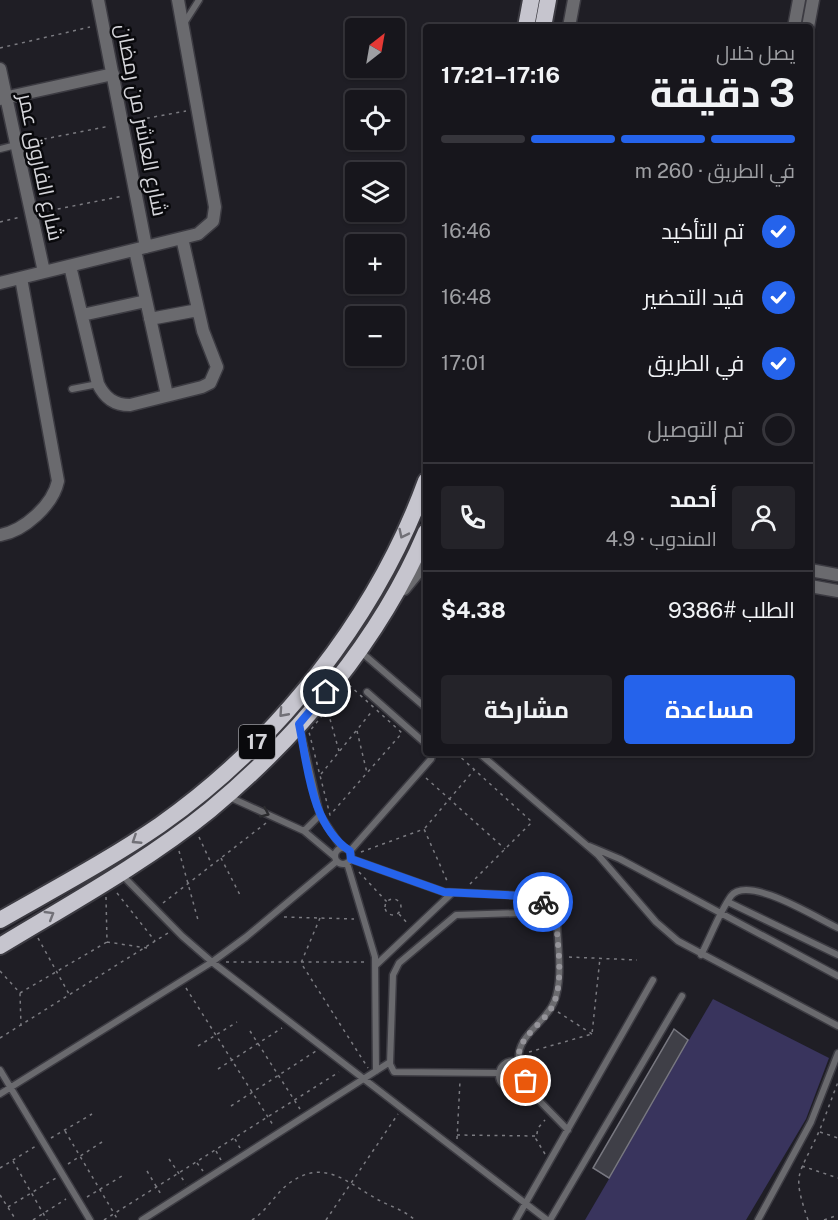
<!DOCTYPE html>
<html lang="ar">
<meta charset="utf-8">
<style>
:root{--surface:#17161c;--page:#242329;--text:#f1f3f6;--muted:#9e9fa3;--line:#36353b;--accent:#2563eb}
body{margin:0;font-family:"Public Sans",Cairo,sans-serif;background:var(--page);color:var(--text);direction:rtl;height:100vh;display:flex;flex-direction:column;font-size:22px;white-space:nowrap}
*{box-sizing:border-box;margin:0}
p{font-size:20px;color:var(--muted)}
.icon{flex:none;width:33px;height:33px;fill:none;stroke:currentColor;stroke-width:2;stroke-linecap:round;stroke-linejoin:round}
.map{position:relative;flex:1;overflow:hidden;direction:ltr}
.details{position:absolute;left:423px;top:24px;width:390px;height:732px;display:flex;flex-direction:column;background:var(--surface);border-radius:6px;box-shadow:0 2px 4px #0004,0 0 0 2px var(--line);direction:rtl}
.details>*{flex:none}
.needle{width:39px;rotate:31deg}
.fabs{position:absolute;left:345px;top:18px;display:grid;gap:12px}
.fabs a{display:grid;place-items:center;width:60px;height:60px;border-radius:6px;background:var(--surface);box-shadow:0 2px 4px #0004,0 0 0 2px var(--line);font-size:30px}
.pin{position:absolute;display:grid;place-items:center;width:51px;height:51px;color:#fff;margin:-26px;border:3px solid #fff;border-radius:50%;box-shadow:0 2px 6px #0007}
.courier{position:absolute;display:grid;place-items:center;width:60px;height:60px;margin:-30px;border:4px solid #2563eb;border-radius:50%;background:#fff;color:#222;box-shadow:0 2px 8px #0007}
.head em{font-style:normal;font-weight:700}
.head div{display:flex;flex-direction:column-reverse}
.head{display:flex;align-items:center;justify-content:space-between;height:102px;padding:0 18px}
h1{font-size:39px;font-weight:700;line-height:45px}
.bar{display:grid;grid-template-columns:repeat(4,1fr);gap:9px 6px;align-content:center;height:72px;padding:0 18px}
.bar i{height:8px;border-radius:4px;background:var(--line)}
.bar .current{background:var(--accent)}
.bar p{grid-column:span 4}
.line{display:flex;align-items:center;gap:15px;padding:0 18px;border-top:2px solid var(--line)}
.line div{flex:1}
.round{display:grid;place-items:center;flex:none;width:63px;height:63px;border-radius:6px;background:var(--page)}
ol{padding:0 18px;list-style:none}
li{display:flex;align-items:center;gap:18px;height:66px}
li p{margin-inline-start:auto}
li .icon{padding:6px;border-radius:50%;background:var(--accent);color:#fff;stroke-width:4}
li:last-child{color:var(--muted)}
li i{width:33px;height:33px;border:3px solid var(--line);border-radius:50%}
.cta{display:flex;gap:12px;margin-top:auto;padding:12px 18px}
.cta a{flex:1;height:69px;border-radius:6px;background:var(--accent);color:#fff;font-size:24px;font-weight:700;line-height:69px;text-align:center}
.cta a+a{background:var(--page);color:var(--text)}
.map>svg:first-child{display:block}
</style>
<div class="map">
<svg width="838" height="1220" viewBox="0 0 838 1220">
<rect width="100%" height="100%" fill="#1f1e25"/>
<path fill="#39345d" d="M713 999 829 1058 806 1119 746 1220H585L609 1179 593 1168 674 1029 689 1040Z"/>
<path fill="#3f3f47" stroke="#787880" stroke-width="1.5" d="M674 1029 688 1040 609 1178 593 1168Z"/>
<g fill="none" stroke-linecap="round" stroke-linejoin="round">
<defs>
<path id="service" d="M183 25 199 0
M0 149 16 145
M72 389 98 384
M361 652 426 708
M367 692 426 744
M300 729 320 815 342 848
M479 753 598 855 656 922 678 941 838 1026
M227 796 304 831 335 857
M304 831 320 815
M589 846 620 859 838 976
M335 856a8 8 0 1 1 16 0a8 8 0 1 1-16 0Z
M350 851 431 759 433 753
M351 859 444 892 529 896 545 903 557 917C557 943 564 978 554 1002 545 1024 515 1036 519 1062
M347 863 375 957 376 1071
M122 875 182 936 212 962 547 1220
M728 902 838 955
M701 955C711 936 719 913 731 896 748 874 818 919 838 928
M376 965 452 893
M499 1075a14 14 0 1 1 28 0a14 14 0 1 1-28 0Z
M0 1070 90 1220
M499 1073 394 1072 390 1064 393 975 399 963 456 915 553 912
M524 1085 568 1130
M0 1094 212 962 246 937 337 861
M142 1220 390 1062
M516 1220 653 980
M550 1220 682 996
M758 1220 811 1122 838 1053"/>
<path id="minor" d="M98 0 146 247
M569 27 574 0
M794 27 799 0
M808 27 813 0
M0 69 44 272
M0 99 113 74
M135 250 167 395
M70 266 98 384C105 398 114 405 130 405L202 387 210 383 217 367 203 331 182 238
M0 283 198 234 213 221 215 207 178 0
M82 315 146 301
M150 319 198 310
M0 535C24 531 53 505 58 481L21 278
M810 570 838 575
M810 586 838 591
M404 589 426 562"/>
<path id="trunk" d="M526 27 531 0
M543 27 548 0
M0 920C54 889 109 860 160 825 278 742 377 616 426 481
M0 946C71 903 146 862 210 810 299 736 380 640 426 532"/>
</defs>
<use href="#service" stroke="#3c3b42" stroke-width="9"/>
<use href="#minor" stroke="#3c3b42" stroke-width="15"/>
<use href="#trunk" stroke="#3c3b42" stroke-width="20"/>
<path stroke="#7b7b81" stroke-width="1.5" stroke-dasharray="3 4.5" stroke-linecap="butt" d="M0 48 90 27
M132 121 186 111
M29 142 110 126
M43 212 123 196
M0 222 21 217
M349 685 402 733 330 815 309 732 345 687Z
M328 712 339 751
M357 731 367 773
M456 753 532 822 470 884
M321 774 373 710
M426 778 505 849
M425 828 474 770
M199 837 212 865
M179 851 198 920
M361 852 424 829 448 883
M221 858 240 895
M359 872 387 902
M117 893 155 941
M106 897 107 942 147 948
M385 907a8 8 0 1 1 16 0a8 8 0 1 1-16 0Z
M163 903 266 823
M399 914 408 924
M284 917 354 919
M320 918 301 963 368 1068
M38 938 69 994
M569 957 637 960
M226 962H365
M0 971 20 993 21 1026
M186 988 273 1125
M20 993 107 942
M558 1012 592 1034
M250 1031 300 1109
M0 1038 168 933
M198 1046 237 1022
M529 1052 592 1034 600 958
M218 1069 282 1028
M231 1106 316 1051
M65 1131 118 1220
M820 1132 838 1138
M457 1135 536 1136
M51 1138 92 1114
M235 1139 240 1148
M457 1139 460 1081
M216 1151 221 1160
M545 1154 536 1139 538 1128 545 1120
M169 1159 186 1184
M13 1161 47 1220
M197 1163 203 1171
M68 1164 102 1142
M802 1166 838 1178
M0 1168 36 1146
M147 1171 162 1196
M0 1195 16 1220
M87 1197 122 1176
M8 1207 56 1178
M33 1220 66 1199
M104 1220 339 1072
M252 1220C268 1210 276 1192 291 1182 324 1159 347 1182 375 1198 388 1206 403 1209 415 1220
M326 1220 398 1114
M808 1220C792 1173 798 1177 817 1136 825 1118 831 1100 838 1082
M824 1220 838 1215"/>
<use href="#service" stroke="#6a6a6e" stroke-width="6"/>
<use href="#minor" stroke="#6a6a6e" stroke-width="12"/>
<use href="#trunk" stroke="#c6c5ce" stroke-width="16"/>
</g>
<defs><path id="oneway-chevron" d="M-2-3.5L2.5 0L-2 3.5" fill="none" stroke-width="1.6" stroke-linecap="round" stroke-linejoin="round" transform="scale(1.5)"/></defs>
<g stroke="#717077">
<use href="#oneway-chevron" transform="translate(403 534) rotate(116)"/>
<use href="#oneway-chevron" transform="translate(283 713) rotate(132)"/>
<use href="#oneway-chevron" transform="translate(136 840) rotate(147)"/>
<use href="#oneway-chevron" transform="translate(50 915) rotate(-31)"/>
</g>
<use stroke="#2b2b2e" href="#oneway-chevron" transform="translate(265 813) rotate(24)"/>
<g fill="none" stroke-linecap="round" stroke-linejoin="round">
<path stroke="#95949a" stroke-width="6" stroke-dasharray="0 10.8" d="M526 1081 527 1072 519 1062C515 1036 546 1024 554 1003 564 978 557 943 556 917L543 902"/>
<path stroke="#2563eb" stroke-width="8" d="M326 692 299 724C308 768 311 825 350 851L351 859 444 892 524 896 543 902"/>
</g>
<g text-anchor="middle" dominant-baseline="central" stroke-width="5" stroke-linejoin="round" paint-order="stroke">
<rect fill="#09090c" stroke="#97979c" stroke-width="1.5" x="239" y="725" width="36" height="34" rx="4.5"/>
<g font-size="20" font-weight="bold" fill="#d4d4d9">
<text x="257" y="742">17</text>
</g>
<g font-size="21" fill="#d4d4d9" stroke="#09090c">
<text transform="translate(142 120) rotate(79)">شارع العاشر من رمضان</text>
<text transform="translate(41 167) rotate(78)">شارع الفاروق عمر</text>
</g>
</g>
</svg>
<div class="fabs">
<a><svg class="needle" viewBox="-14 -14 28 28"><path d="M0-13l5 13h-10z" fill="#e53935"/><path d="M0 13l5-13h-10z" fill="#9e9fa3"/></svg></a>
<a><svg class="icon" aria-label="locate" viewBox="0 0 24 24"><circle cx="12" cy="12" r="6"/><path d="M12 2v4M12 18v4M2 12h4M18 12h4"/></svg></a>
<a><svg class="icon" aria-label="layers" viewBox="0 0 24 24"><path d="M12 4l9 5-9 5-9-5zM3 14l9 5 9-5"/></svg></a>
<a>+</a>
<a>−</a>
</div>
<div class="pin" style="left:526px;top:1081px;background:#ea580c"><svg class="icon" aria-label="bag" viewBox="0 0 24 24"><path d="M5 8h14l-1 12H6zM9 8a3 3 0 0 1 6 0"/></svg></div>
<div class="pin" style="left:326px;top:692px;background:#1f2937"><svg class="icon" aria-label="home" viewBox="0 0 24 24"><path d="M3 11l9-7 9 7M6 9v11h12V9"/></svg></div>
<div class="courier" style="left:543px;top:902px"><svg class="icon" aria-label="bike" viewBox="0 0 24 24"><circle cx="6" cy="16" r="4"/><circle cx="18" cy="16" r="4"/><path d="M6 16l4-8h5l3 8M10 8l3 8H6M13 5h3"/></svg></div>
<section class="details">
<div class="head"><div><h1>3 دقيقة</h1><p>يصل خلال</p></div><em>17:16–17:21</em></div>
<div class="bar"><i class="current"></i><i class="current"></i><i class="current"></i><i></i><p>في الطريق · 260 m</p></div>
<ol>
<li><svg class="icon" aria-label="check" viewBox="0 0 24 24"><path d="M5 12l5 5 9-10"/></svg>تم التأكيد<p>16:46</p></li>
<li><svg class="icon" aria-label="check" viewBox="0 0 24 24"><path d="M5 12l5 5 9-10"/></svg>قيد التحضير<p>16:48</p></li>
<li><svg class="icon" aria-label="check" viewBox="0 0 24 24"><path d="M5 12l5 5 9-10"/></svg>في الطريق<p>17:01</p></li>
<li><i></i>تم التوصيل</li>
</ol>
<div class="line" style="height:108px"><a class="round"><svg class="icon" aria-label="person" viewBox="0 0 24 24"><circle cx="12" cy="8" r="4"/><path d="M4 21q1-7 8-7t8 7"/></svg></a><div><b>أحمد</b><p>المندوب · 4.9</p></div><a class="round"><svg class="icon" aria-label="phone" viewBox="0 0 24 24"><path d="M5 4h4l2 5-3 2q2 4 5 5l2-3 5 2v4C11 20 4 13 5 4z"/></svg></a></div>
<div class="line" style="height:78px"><div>الطلب #9386</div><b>$4.38</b></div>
<div class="cta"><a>مساعدة</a><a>مشاركة</a></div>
</section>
</div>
